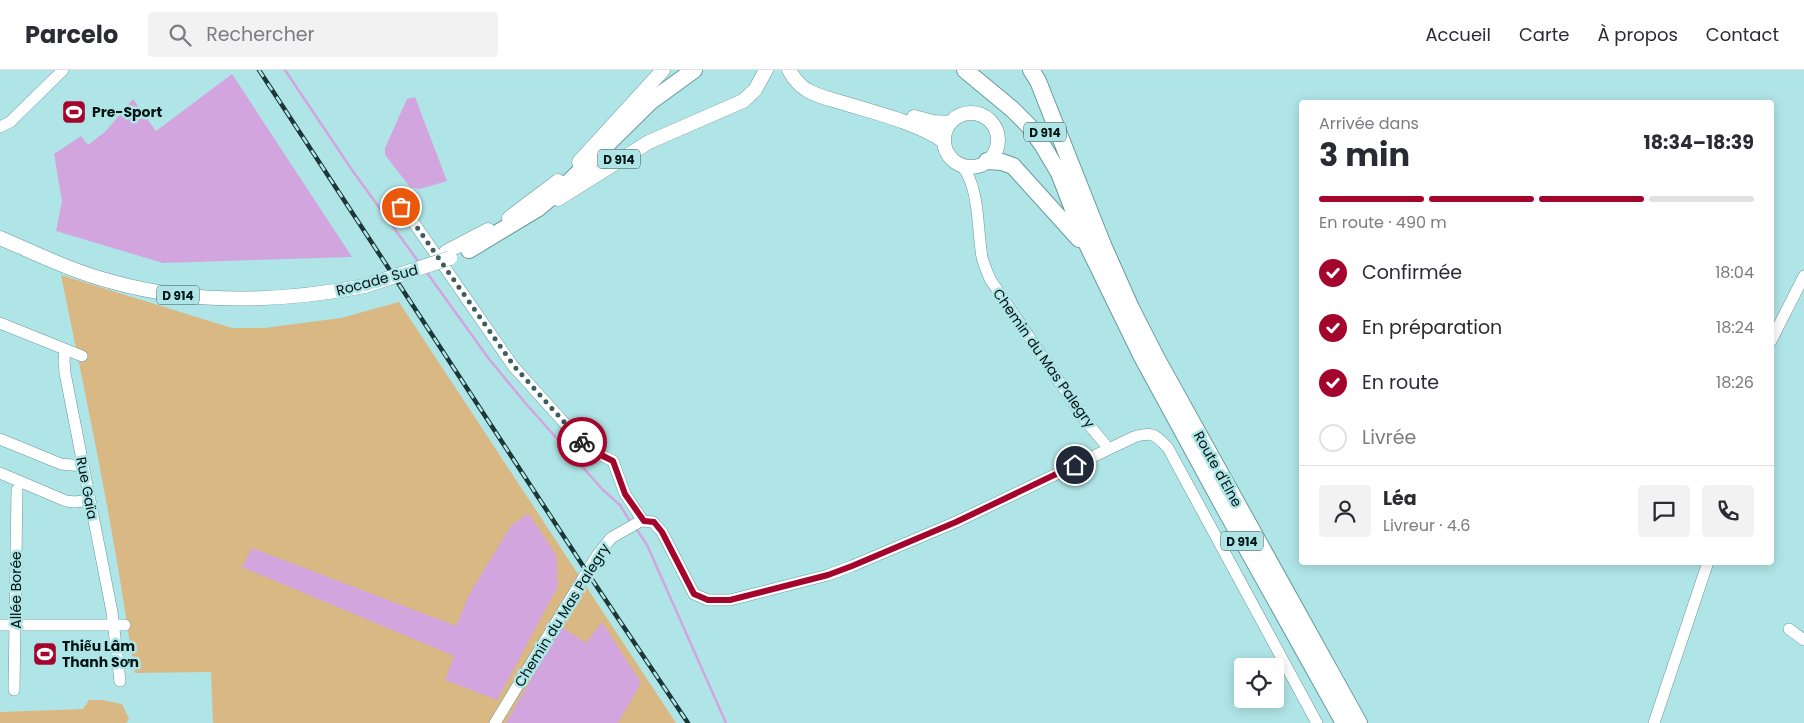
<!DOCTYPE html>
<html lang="fr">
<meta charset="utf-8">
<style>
:root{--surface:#fff;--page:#f2f2f3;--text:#2b2b33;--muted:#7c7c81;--line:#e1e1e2;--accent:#a3052c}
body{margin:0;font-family:Poppins,sans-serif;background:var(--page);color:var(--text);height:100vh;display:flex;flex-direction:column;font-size:19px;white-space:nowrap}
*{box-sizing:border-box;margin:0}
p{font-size:16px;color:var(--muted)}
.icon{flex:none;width:28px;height:28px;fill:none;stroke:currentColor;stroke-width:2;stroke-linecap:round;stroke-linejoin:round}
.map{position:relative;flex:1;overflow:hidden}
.sheet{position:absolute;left:1299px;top:30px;width:475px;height:465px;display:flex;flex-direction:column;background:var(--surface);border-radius:5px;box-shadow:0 2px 12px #0003}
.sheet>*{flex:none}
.controls{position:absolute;left:1234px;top:588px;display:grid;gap:10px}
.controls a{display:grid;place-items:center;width:50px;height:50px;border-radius:5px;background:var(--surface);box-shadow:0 2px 12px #0003;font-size:25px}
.pin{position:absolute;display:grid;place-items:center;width:42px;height:42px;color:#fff;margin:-21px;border:2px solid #fff;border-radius:50%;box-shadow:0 1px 5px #0007}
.courier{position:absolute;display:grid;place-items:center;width:50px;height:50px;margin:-25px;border:4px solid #a3052c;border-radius:50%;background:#fff;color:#222;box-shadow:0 1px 6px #0007}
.summary em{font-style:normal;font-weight:700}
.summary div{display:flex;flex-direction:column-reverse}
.summary{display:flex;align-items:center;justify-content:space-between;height:85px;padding:0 20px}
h1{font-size:32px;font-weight:700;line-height:38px}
.bar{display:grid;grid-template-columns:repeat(4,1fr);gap:8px 5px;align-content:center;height:60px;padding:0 20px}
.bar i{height:6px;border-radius:4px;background:var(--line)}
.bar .current{background:var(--accent)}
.bar p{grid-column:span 4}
.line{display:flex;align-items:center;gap:12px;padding:0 20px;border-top:1px solid var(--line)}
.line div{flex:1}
.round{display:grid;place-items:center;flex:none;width:52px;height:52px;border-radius:5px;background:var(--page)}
ol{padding:0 20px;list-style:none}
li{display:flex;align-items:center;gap:15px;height:55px}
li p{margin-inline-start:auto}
li .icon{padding:5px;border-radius:50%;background:var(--accent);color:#fff;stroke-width:4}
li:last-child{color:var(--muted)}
li i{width:28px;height:28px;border:2px solid var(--line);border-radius:50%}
header{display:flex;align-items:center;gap:30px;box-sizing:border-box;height:70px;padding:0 25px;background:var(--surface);border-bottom:1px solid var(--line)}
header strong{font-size:24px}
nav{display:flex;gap:28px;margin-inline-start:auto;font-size:18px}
.search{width:350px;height:45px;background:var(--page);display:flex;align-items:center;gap:12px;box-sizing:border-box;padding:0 18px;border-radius:5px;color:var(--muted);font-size:19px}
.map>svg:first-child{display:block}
</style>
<header>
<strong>Parcelo</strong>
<div class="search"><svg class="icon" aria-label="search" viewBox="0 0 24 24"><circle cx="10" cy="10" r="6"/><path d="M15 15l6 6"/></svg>Rechercher</div>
<nav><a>Accueil</a><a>Carte</a><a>À propos</a><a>Contact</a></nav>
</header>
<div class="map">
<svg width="1804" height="653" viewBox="0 0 1804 653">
<rect width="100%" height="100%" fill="#b0e5e7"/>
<path fill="#dab884" d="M61 205 232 258H264L341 248 399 232 676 653H213L211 602 135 603C128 564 123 525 116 486 100 392 80 299 61 205Z
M89 630H102L122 634 129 649 126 653H0V642L83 639Z"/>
<path fill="#d2a5df" d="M232 4 352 187 163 193 56 161 62 131 54 84 81 66 88 75 106 61 133 29 156 61Z
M415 27 447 111 420 119 410 117 385 85V78L407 29Z
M528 443 556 485 558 516 497 630 445 610 454 586 242 497 252 478 456 556 469 525 510 457Z
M602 552 641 613 618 653H506L561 557 586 573Z"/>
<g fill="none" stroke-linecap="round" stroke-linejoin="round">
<path stroke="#d2a5df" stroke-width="2.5" d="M285 0 352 100 420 194
M425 200 489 289 527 335 603 420 620 435 631 453
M635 457 647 475 726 653"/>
<defs>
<path id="minor" d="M0 57 10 52 63 0
M962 96C980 118 977 159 982 187 984 195 987 202 990 209L1085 350 1109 379
M401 137 414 153 513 296 587 378 613 391 625 424 643 451
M0 253 82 286
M1771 271 1804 206
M65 280 64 291 65 303 112 542 120 611
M0 369 61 394 83 396
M0 403 66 431 75 432 90 430
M0 555H125
M1789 559 1804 570
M14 620 17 420
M495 653 596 487 611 468 639 452 643 451 653 452 662 462 694 524 708 530H730L828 505 852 496 956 452 1134 367C1153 361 1156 365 1168 378L1317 653
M1654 653 1708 492"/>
<path id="major" d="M789 0C793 7 800 16 807 20 818 27 834 30 847 34 880 44 914 52 944 71
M944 70a27 27 0 1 1 54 0a27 27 0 1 1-54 0Z
M914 47 933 52 950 53
M579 92 663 0
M558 129 649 72 743 31 755 20 766 0
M509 148 558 111
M0 168C37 184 74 202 113 212 195 235 281 232 365 216
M446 182 488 160"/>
<path id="highway" d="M965 0 1012 39 1029 56 1043 76 1059 103 1084 168 1142 287 1222 434 1344 653
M1031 0 1038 11 1103 175 1131 238 1157 289 1359 653
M987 91 1002 92 1013 96 1079 169
M469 180 537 139 567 114 650 32 694 0"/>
</defs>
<use href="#minor" stroke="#679a9c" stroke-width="12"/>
<use href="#major" stroke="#679a9c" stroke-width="15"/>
<use href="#highway" stroke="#679a9c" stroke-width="18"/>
<use href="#minor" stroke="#fff" stroke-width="11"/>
<use href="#major" stroke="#fff" stroke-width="14"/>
<use href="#highway" stroke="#fff" stroke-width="16"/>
<defs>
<path id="rail" d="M259 0 587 502 688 653"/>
</defs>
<use href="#rail" stroke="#1d3636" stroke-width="4.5"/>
<use href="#rail" stroke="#b0e5e7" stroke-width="2.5" stroke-dasharray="8" stroke-linecap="butt"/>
<defs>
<path id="major-bridge" d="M365 216 450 188"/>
</defs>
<use href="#major-bridge" stroke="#679a9c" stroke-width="15" stroke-linecap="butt"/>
<use href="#major-bridge" stroke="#fff" stroke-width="14"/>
</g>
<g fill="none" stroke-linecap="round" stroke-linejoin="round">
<path stroke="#3e5d5e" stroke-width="5" stroke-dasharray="0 9" d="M401 137 414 153 514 296 582 372"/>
<path stroke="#a3052c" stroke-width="6" d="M582 372 587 378 613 391 625 424 644 451 654 452 662 462 694 524 708 530H730L828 505 852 496 956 452 1075 395"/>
</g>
<defs>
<symbol id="stadium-square" viewBox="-11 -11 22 22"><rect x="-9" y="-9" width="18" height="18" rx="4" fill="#a3052c" stroke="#b0e5e7"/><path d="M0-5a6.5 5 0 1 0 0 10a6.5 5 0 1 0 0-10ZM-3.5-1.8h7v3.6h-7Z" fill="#fff"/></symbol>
</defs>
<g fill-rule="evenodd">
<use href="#stadium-square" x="60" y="28" width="28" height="28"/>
<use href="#stadium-square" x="31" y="570" width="28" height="28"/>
</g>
<g text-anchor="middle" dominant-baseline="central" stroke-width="5" stroke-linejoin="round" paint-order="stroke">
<g fill="#b0e5e7" stroke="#365353" stroke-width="1">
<rect x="1024" y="52.5" width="42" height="19" rx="4"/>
<rect x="598" y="79.5" width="42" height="19" rx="4"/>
<rect x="157" y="215.5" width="42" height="19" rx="4"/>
<rect x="1221" y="461.5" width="42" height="19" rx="4"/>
</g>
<g font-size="12" font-weight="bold" fill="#011414">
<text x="1045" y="62">D 914</text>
<text x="619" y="89">D 914</text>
<text x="178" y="225">D 914</text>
<text x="1242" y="471">D 914</text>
</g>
<g font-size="14" font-weight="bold" fill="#011414" stroke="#b0e5e7" text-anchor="start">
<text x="92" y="42">Pre-Sport</text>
<text x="62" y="576">Thiếu Lâm<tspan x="62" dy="16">Thanh Sơn</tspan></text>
</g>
<g font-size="14" fill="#011414" stroke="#b0e5e7">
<text transform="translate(377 210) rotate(-15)">Rocade Sud</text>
<text transform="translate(1044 288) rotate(55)">Chemin du Mas Palegry</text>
<text transform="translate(1218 399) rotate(61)">Route d'Elne</text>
<text transform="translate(87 418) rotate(79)">Rue Gaïa</text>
<text transform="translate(16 520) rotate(-90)">Allée Borée</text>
<text transform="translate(562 545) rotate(-58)">Chemin du Mas Palegry</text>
</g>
</g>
</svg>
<div class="controls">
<a><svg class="icon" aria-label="locate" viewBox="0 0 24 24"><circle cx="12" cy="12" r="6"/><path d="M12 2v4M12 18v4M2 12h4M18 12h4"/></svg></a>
</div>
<div class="pin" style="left:401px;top:137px;background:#ea580c"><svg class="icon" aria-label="bag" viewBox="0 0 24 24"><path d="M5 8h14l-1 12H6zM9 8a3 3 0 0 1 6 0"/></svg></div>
<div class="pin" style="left:1075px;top:395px;background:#1f2937"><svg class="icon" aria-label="home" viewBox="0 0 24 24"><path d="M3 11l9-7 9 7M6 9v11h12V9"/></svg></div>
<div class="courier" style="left:582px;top:372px"><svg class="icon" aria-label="bike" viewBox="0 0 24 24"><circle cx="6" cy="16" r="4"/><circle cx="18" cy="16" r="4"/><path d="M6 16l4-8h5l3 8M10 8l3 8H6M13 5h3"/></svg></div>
<section class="sheet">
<div class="summary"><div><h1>3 min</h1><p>Arrivée dans</p></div><em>18:34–18:39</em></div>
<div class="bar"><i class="current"></i><i class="current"></i><i class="current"></i><i></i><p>En route · 490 m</p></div>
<ol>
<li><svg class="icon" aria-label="check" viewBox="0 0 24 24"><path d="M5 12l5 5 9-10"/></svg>Confirmée<p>18:04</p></li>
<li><svg class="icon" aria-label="check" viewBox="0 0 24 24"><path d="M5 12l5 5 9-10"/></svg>En préparation<p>18:24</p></li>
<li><svg class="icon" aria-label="check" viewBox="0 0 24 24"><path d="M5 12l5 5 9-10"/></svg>En route<p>18:26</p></li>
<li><i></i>Livrée</li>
</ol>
<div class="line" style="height:90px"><a class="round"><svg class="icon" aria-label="person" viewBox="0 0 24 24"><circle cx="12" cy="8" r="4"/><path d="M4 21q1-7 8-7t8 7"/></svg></a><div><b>Léa</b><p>Livreur · 4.6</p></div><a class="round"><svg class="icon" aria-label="chat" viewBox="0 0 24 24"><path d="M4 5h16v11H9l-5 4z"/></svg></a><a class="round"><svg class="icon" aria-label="phone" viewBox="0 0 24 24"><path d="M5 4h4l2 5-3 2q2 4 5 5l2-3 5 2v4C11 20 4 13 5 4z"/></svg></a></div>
</section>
</div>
